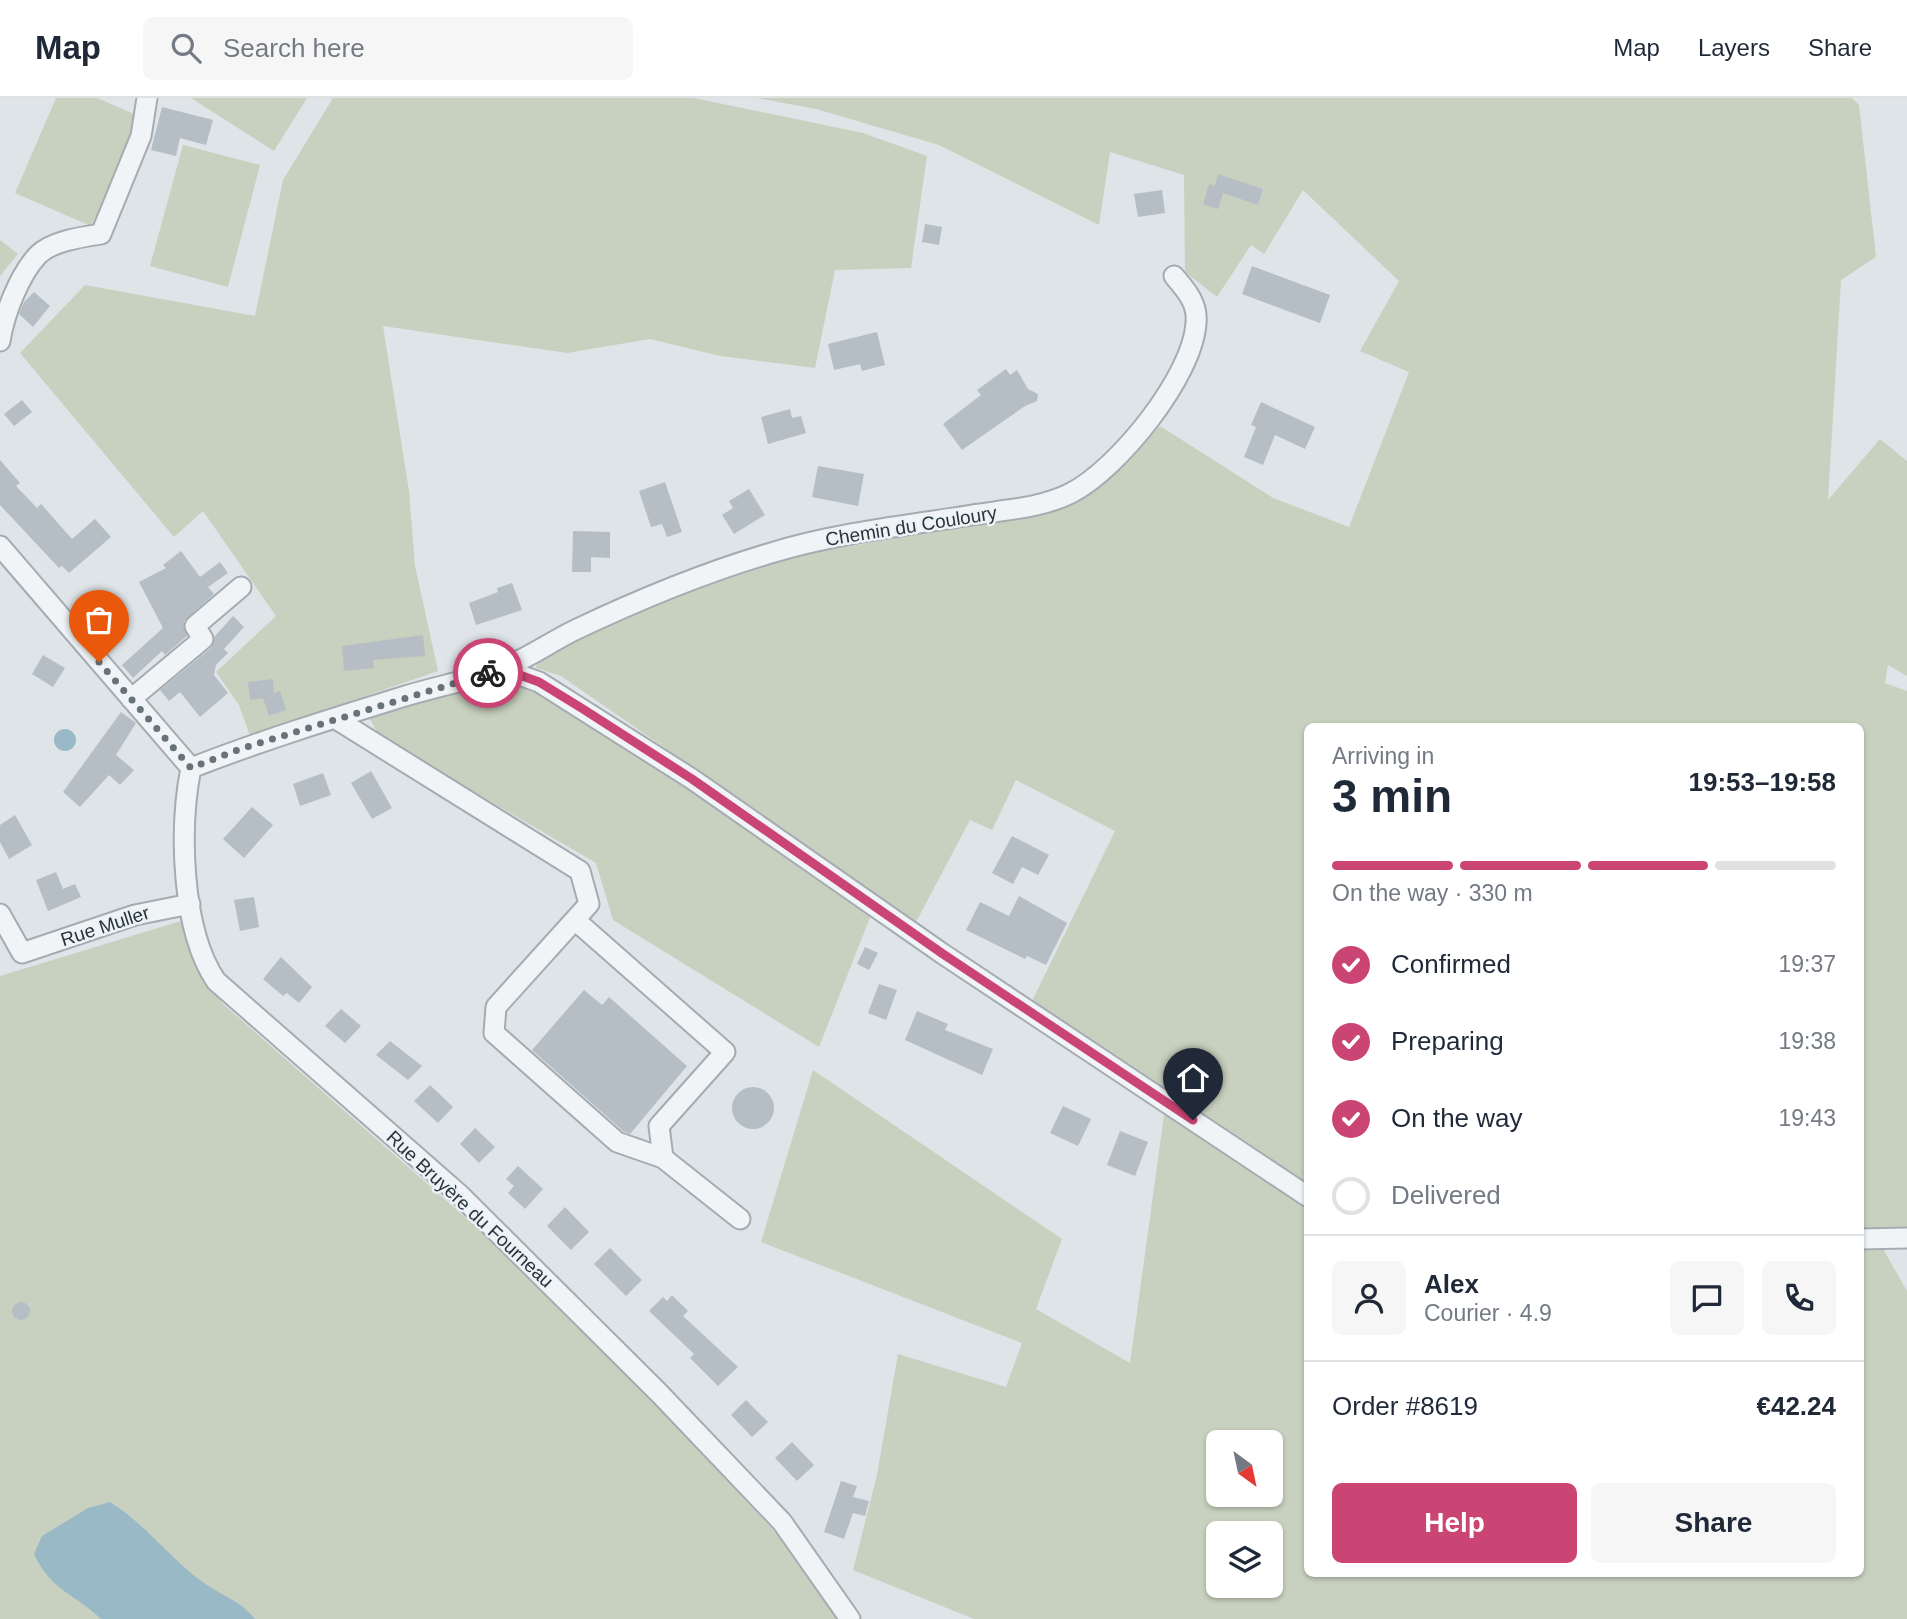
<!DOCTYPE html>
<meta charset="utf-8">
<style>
:root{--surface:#fff;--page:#f6f6f7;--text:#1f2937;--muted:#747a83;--line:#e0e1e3;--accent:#cb4574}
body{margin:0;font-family:Arial,sans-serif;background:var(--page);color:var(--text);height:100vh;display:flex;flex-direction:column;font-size:26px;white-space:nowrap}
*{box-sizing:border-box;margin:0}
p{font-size:23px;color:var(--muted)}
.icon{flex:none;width:38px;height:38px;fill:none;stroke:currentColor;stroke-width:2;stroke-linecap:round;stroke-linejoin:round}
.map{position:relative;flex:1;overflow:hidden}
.sheet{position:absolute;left:1304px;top:625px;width:560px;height:854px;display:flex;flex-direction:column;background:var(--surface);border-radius:10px;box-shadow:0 2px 5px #0004}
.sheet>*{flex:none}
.needle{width:46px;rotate:147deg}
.fabs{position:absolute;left:1206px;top:1332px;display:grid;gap:14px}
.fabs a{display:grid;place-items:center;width:77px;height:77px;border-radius:10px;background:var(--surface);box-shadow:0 2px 5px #0004;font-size:35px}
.pin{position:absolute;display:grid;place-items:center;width:60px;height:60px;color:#fff;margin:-72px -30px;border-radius:50% 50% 50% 0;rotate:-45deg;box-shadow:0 0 7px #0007}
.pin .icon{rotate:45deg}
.courier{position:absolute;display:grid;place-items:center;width:70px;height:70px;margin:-35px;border:5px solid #cb4574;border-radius:50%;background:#fff;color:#222;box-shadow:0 2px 9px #0007}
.headline em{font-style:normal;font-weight:700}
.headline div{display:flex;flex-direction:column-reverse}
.headline{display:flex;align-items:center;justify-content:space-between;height:119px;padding:0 28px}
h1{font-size:46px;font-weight:700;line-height:52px}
.bar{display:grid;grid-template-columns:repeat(4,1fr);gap:10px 7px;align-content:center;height:84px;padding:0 28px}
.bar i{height:9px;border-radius:5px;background:var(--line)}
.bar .current{background:var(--accent)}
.bar p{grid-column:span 4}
.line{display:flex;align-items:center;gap:18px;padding:0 28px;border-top:2px solid var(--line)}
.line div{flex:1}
.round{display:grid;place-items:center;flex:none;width:74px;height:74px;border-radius:10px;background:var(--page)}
ol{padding:0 28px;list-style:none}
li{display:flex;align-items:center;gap:21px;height:77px}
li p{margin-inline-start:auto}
li .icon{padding:7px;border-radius:50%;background:var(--accent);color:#fff;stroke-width:4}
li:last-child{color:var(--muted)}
li i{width:38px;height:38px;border:4px solid var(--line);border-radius:50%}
.action{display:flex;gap:14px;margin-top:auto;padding:14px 28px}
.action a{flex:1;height:80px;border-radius:10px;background:var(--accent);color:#fff;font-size:28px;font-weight:700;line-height:80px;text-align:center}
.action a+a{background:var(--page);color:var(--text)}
header{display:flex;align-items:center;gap:42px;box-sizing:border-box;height:98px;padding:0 35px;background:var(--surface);border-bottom:2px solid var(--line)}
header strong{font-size:33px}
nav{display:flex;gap:38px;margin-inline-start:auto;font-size:24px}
.search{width:490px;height:63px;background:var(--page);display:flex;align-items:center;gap:18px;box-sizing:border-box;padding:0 24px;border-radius:10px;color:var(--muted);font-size:26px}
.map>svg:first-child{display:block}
</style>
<header>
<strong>Map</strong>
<div class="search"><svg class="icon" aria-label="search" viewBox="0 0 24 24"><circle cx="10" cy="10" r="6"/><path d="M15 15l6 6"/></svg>Search here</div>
<nav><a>Map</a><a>Layers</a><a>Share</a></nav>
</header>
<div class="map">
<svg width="1907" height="1521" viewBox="0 0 1907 1521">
<rect width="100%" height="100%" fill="#dee4e7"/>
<path fill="#c8d1bf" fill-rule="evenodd" d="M56 0H97L141 19 93 129 15 95Z
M191 0H307L274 53Z
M333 0H694L863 35 927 58 911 170 835 172 815 270 720 258 650 241 567 255 383 228 409 393 415 468 438 573 250 638 239 607 216 574 276 518 203 413 174 439 20 255 85 187 255 218 283 82Z
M757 0H1852L1859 7 1876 159 1841 182 1828 402 1880 341 1907 363V578L1888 567 1885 585 1907 593V1129L1871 1130 1907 1193V1521H974L853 1472 877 1377 898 1256 1006 1289 1022 1245 761 1144 813 972 1062 1141 1036 1211 1130 1265 1165 1010 1307 1109V1475H1533L1541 1478 1543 1475H1860V628H1307V1086L1032 903 1115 733 1016 682 992 732 970 722 916 824 561 578 536 570 538 558 649 508 790 459 1018 418 1127 360 1160 328 1273 400 1349 429 1409 274 1360 253 1399 183 1303 92 1264 156 1251 147 1217 199 1185 174 1184 77 1110 54 1099 127 939 47 816 11ZM1218 1344H1270V1396H1218ZM1218 1435H1270V1488H1218Z
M183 47 260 67 228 189 150 168Z
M0 142 18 156 0 178Z
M477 584 535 589 873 812 819 949 613 822 596 765 379 638 369 619Z
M181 823 195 868 222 905 499 1149 648 1297 787 1447 840 1521H0V878Z"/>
<path fill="#9ab9c7" d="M54 642a11 11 0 1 1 22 0a11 11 0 1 1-22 0Z
M110 1404C144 1425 169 1459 201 1483 220 1497 240 1502 255 1521H101C74 1495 52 1494 34 1456L42 1438 88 1410Z"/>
<path fill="#b5bec4" d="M162 9 213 22 206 47 180 40 176 58 151 52Z
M1218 76 1263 91 1258 107 1223 95 1218 111 1203 106 1209 86 1215 88Z
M1162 92 1165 115 1138 119 1134 96Z
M925 126 942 129 939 147 922 144Z
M1252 168 1330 197 1320 225 1242 196Z
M34 194 50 208 33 229 19 216 24 204Z
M877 234 885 267 862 273 860 266 834 272 828 246Z
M1006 271 1010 277 1017 272 1028 291 1038 296 1037 303 1025 308 962 352 943 326 981 297 977 292Z
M22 302 32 314 14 328 4 316Z
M1261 304 1315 329 1305 351 1275 337 1263 367 1244 359 1256 329 1251 327Z
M790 311 792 320 801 318 806 335 768 346 761 319Z
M0 362 20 385 16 388 37 410 41 406 72 441 95 421 111 439 69 475 62 468 59 470 0 407Z
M818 368 864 376 858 408 812 399Z
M665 384 682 434 667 439 662 426 651 429 639 393Z
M749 391 765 417 734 436 722 417 733 410 729 403Z
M573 433 610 434V460L591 459V474H572Z
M181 453 200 479 220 464 228 475 208 489 214 496 184 523 187 538 165 557 162 553 133 580 122 567 163 530 139 484 166 470 163 467Z
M512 485 522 512 476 527 469 505 498 494 497 490Z
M233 518 244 529 224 551 228 555 216 567 214 577 228 595 200 619 180 594 169 603 160 592 211 550 215 538Z
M423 537 425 558 373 562 374 570 344 573 342 548Z
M43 557 65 570 53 589 32 576Z
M273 581 274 595 280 593 286 612 269 618 263 600 250 602 248 584Z
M121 614 136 625 116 657 134 672 120 687 109 677 80 709 63 694Z
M371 673 392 710 372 721 351 685Z
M323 675 331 697 300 708 293 686Z
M252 709 273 727 244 760 223 741Z
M15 717 32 747 9 761 0 744V727Z
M1012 738 1049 757 1038 777 1022 769 1013 786 992 775Z
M56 774 63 791 75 786 81 799 48 813 36 782Z
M1019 798 1067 825 1046 867 1027 858 1025 861 966 832 980 804 1009 818Z
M254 799 259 829 240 833 234 802Z
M865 849 878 855 869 872 857 866Z
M281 859 312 889 299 905 287 895 283 898 263 881Z
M879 886 897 892 886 922 868 915Z
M584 892 602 907 609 899 687 968 630 1036 623 1033 532 952Z
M341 911 361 928 345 945 325 928Z
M917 913 948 926 945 932 993 951 982 977 905 942Z
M390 943 422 968 408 982 376 957Z
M430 987 453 1009 438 1025 414 1003Z
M732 1010a21 21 0 1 1 42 0a21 21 0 1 1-42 0Z
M1063 1008 1091 1021 1078 1048 1050 1035Z
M475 1030 495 1049 479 1065 460 1046Z
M1120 1033 1148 1044 1135 1078 1107 1067Z
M518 1068 543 1091 525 1111 508 1095 514 1088 506 1081Z
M565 1109 589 1134 571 1152 547 1128Z
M610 1150 642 1182 626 1198 594 1166Z
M672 1197 688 1213 683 1218 738 1269 718 1288 690 1260 694 1256 649 1213 663 1199 667 1203Z
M12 1213a9 9 0 1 1 18 0a9 9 0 1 1-18 0Z
M746 1302 768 1324 752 1339 731 1317Z
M792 1344 814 1367 797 1383 775 1360Z
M841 1383 857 1388 853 1399 869 1403 865 1418 853 1415 844 1441 824 1434Z"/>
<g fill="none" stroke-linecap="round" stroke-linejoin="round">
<defs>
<path id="minor" d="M0 243C4 217 19 177 38 157 52 143 82 139 101 136L141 38 147 0
M0 448 191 670
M503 571 539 584 692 681 943 856 1307 1098
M131 601 203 541 195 528 241 489
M336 621 580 773 589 806 496 909 494 935 617 1044 663 1060 740 1121
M191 670C260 643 331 621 402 599 434 589 468 583 500 571 526 562 550 544 575 532 638 502 703 475 771 455 836 435 905 428 972 417 1004 412 1042 410 1071 395 1118 371 1193 278 1196 225 1198 205 1186 192 1174 178
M191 670C179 730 181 831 216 883L460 1097 659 1295 782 1424 850 1521
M0 816 22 855 135 817 190 806
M575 822 725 954 659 1028 663 1060
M1860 1141 1907 1140"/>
</defs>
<use href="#minor" stroke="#a4acb1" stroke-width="23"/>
<use href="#minor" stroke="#f1f4f6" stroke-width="19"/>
</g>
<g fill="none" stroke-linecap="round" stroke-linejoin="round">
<path stroke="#687279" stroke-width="7" stroke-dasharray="0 12.6" d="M99 564 191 670 240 651 488 575"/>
<path stroke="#cb4574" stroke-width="9" d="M488 575 503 571 539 584 583 611 692 681 943 856 1193 1022"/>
</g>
<g text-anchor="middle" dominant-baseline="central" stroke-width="5" stroke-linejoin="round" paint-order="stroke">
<g font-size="19" fill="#28343e" stroke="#edf2f5">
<text transform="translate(911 428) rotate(-9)">Chemin du Couloury</text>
<text transform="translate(105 828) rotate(-18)">Rue Muller</text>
<text transform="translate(470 1111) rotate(43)">Rue Bruyère du Fourneau</text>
</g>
</g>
</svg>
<div class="fabs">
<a><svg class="needle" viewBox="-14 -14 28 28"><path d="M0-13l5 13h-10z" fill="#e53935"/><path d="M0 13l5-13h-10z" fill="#747a83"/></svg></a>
<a><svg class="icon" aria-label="layers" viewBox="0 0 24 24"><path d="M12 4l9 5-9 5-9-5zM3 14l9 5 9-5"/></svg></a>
</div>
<div class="pin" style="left:99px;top:564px;background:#ea580c"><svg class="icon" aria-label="bag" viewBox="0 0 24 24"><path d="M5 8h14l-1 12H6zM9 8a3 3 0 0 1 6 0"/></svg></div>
<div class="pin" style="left:1193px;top:1022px;background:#1f2937"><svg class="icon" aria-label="home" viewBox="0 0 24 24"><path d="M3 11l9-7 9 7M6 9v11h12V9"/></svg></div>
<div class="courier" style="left:488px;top:575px"><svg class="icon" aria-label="bike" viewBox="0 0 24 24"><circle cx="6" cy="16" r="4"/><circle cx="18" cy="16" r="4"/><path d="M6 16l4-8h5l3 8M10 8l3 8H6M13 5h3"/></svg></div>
<section class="sheet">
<div class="headline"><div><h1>3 min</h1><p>Arriving in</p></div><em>19:53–19:58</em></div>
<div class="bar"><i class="current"></i><i class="current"></i><i class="current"></i><i></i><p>On the way · 330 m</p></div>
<ol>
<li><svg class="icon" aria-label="check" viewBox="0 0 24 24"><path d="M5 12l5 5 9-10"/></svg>Confirmed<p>19:37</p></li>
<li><svg class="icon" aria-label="check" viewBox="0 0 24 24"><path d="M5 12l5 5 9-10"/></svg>Preparing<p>19:38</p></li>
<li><svg class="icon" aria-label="check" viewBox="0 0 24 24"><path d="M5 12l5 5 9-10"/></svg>On the way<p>19:43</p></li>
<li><i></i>Delivered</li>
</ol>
<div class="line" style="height:126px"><a class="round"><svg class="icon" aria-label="person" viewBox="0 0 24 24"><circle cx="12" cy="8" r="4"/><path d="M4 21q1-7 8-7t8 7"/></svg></a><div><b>Alex</b><p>Courier · 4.9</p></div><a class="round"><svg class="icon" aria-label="chat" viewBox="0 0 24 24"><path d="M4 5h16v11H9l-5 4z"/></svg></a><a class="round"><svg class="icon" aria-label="phone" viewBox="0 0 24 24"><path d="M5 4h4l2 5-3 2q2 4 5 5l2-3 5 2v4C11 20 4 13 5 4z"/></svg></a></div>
<div class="line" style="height:91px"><div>Order #8619</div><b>€42.24</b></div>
<div class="action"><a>Help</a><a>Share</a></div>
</section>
</div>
